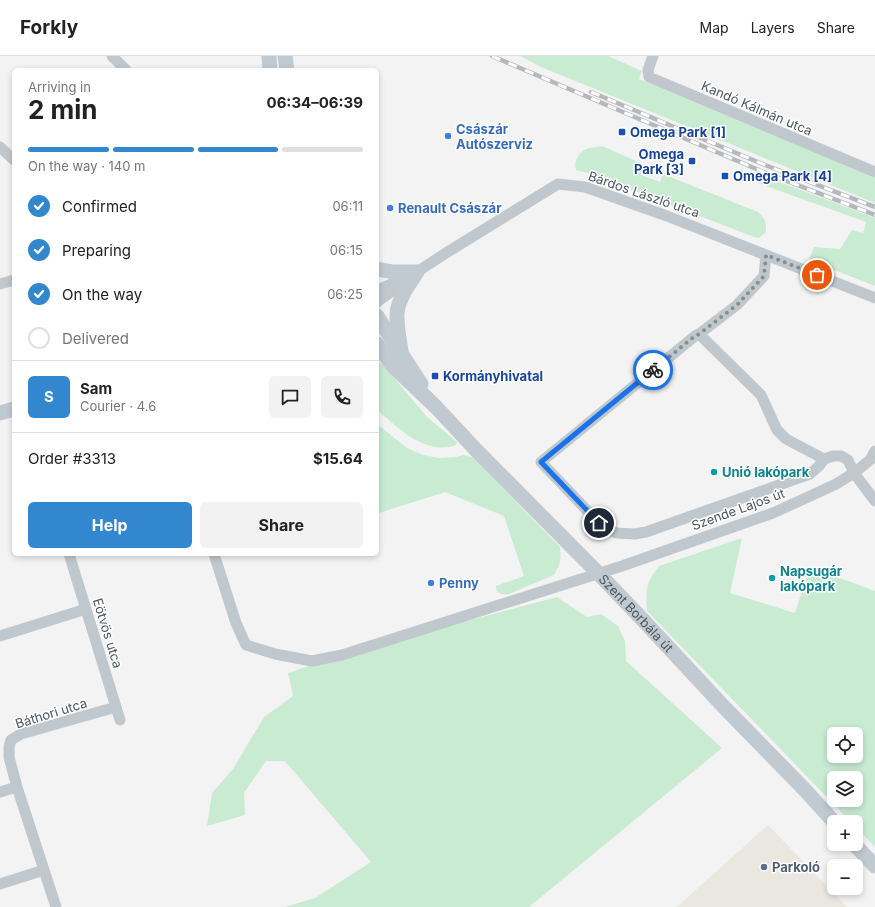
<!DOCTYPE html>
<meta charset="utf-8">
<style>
:root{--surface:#fff;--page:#f2f2f2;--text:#222;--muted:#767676;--line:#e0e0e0;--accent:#3287cf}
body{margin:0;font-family:Inter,sans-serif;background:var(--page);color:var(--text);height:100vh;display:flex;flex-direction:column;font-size:15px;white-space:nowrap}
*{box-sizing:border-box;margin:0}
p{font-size:13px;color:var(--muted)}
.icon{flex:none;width:22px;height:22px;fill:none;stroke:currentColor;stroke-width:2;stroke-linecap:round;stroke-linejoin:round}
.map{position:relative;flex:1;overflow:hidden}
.panel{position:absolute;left:12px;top:12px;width:367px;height:488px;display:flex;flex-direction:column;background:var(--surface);border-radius:6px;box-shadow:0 2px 6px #0003}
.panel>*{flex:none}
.fabs{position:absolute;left:827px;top:671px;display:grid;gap:8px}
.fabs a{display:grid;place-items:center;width:36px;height:36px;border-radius:6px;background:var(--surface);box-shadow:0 2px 6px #0003;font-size:20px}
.pin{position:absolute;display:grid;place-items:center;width:34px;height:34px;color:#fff;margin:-17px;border:2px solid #fff;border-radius:50%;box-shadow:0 1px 4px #0007}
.courier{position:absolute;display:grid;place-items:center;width:40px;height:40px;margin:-20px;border:3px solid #1a73e8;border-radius:50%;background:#fff;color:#222;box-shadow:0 1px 5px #0007}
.head em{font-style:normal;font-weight:700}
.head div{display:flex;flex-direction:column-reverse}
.head{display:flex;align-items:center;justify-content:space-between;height:68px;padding:0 16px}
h1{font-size:26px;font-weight:700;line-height:30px}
.bar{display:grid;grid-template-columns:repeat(4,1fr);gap:6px 4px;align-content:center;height:48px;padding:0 16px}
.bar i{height:5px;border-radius:3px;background:var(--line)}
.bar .current{background:var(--accent)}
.bar p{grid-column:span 4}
.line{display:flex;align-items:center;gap:10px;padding:0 16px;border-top:1px solid var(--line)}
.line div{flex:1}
.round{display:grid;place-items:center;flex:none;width:42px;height:42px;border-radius:6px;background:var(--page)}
ol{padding:0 16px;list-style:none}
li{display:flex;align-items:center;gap:12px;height:44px}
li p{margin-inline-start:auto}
li .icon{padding:4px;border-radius:50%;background:var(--accent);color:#fff;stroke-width:4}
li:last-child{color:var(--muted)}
li i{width:22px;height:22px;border:2px solid var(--line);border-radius:50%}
.button{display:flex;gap:8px;margin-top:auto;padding:8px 16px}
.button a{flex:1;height:46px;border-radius:6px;background:var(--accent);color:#fff;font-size:16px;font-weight:700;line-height:46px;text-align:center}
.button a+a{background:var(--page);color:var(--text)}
header{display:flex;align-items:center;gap:24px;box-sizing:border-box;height:56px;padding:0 20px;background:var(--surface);border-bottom:1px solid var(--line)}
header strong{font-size:19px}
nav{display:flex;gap:22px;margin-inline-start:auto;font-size:14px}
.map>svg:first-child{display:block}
</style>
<header>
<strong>Forkly</strong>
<nav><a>Map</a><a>Layers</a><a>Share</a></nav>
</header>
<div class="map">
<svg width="875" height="851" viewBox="0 0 875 851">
<rect width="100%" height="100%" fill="#f4f3f3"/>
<path fill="#eae7e1" d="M768 769 847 851H676L680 848Z"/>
<path fill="#c8ebd2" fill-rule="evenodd" d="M520 0H608L642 15 639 23 875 121V147L541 11Z
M602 90 645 109 641 119 660 126 663 118 758 156C766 164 766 165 766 176L759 182 754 181 588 117 576 114C573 105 580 94 589 92 593 91 598 91 602 90Z
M761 119 875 162V230L809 204 814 191 840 193 852 174 863 177 866 166 758 127Z
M377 304 387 313 426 360 457 386 456 389C425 400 399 372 377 354Z
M377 368 407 392 423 399 440 402 457 401 463 399 472 401 483 412 560 491C561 503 561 508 554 519L509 538C502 539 499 538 496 533V530L524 520 504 460 445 436 379 457 377 445Z
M742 482 730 537 795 557 810 511 875 535V791L856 771V766H851L647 555C646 533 645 528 659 510ZM834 678H856V700H834ZM834 722H856V744H834Z
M557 541 587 561 601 558 618 570 625 585 626 605 722 692 529 851H285L315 842 371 806 285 705H266L244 737 245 759 207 770 212 737 233 713 264 661 293 640 288 617 354 595Z"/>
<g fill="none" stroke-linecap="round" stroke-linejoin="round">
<path stroke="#c0c8cd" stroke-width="11" d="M112 0 126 14
M653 0 648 14 649 21 875 116
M0 91 14 104
M766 199 764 220 737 249 699 278 695 280 541 406 599 467 612 475 616 477 635 478 646 476 810 418 819 410 824 403 833 400H841L848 404 854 417 875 445
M0 228 14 224
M377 234 396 226
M377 246 417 216 446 197 558 128 585 131 667 160 875 242
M699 278 761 339 777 374 786 383 824 403
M69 498 120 664
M214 498 236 567 246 589 275 598 312 605 342 599 622 510 773 457 819 436 836 428 854 417 870 404 875 395
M0 580 86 553
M0 736 17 731
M0 828 44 814
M56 851 17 731 9 701V691L11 684 21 678 116 651"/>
<g stroke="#c1cad1" stroke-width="15">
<path d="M269 0 270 14"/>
<path d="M285 0 287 14"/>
<path d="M377 213 393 216H417"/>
<path d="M377 260 421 328"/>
<path id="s1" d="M377 288 393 310 436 351 476 394 598 517 643 564 723 650 805 734 834 766"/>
<path d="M401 294C399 283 397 273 397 262 396 245 408 230 417 216"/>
<path d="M0 357 14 353"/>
<path d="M854 788 875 810"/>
</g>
<defs>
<path id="rail" d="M492 0 761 115 875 159
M591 36 765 109 875 151"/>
</defs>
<use href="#rail" stroke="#b5b8bc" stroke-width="4.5"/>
<use href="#rail" stroke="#fff" stroke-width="3" stroke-dasharray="9" stroke-linecap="butt"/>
</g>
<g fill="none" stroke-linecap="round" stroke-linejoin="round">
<path stroke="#878e92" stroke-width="4" stroke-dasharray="0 7.2" d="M653 314 695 280 699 278 737 249 764 220 766 199 817 219"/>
<path stroke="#1a73e8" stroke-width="5" d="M599 467 541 406 653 314"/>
</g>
<g fill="#1a4fb4" stroke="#fff" stroke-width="1.5">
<rect x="618" y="72" width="8" height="8" rx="2"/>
<rect x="688" y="101" width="8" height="8" rx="2"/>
<rect x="721" y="116" width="8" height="8" rx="2"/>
<rect x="431" y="316" width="8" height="8" rx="2"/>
</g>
<g fill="#3f7fe0" stroke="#fff" stroke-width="1.5">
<circle cx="448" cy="80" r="4"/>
<circle cx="390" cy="152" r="4"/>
<circle cx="431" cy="527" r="4"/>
</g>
<g fill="#0f9aa8" stroke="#fff" stroke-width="1.5">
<circle cx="714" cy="416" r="4"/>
<circle cx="772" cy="522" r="4"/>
</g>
<circle fill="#5c6f8a" stroke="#fff" stroke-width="1.5" cx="764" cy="811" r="4"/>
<g text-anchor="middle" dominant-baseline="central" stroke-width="3" stroke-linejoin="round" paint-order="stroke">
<g font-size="13" fill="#4c575e" stroke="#fff">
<text transform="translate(757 52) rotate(23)">Kandó Kálmán utca</text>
<text transform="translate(644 138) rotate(19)">Bárdos László utca</text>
<text transform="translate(738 453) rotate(-20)">Szende Lajos út</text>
<text stroke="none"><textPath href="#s1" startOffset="374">Szent Borbála út</textPath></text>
<text transform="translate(108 577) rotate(73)">Eötvös utca</text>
<text transform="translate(51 657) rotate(-17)">Báthori utca</text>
</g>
<g font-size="13" font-weight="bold" fill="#366cbe" stroke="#fff" text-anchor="start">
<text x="456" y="73">Császár<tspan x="456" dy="15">Autószerviz</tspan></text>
<text x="398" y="152">Renault Császár</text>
<text x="439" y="527">Penny</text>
</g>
<g font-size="13" font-weight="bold" fill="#164399" stroke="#fff" text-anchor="start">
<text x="630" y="76">Omega Park [1]</text>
<text x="684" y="98" text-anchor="end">Omega<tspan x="684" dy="15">Park [3]</tspan></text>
<text x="733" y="120">Omega Park [4]</text>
<text x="443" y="320">Kormányhivatal</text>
</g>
<g font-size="13" font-weight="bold" fill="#0d838f" stroke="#fff" text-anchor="start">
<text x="722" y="416">Unió lakópark</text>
<text x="780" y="515">Napsugár<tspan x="780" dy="15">lakópark</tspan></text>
</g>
<g font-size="13" font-weight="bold" fill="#4e5e75" stroke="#fff" text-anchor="start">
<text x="772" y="811">Parkoló</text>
</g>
</g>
</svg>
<div class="fabs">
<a><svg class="icon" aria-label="locate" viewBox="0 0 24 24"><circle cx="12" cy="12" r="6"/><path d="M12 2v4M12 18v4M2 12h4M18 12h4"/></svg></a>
<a><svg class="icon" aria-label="layers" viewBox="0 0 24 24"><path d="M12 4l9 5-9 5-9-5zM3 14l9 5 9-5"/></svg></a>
<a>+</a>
<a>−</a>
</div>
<div class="pin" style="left:817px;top:219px;background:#ea580c"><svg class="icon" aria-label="bag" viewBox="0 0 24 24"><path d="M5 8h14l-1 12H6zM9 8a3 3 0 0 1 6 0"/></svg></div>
<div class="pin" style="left:599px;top:467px;background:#1f2937"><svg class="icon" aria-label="home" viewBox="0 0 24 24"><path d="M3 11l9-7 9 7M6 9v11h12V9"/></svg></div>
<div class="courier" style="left:653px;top:314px"><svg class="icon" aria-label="bike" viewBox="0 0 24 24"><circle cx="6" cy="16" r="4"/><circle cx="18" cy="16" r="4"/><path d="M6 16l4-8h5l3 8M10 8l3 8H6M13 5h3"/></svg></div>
<section class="panel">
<div class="head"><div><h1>2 min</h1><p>Arriving in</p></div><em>06:34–06:39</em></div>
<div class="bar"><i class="current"></i><i class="current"></i><i class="current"></i><i></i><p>On the way · 140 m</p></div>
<ol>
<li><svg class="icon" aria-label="check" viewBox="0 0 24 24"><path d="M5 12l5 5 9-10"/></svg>Confirmed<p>06:11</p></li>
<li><svg class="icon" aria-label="check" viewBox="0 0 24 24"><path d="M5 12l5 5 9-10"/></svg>Preparing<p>06:15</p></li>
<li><svg class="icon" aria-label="check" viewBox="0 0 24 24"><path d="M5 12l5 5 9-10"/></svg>On the way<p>06:25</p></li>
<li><i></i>Delivered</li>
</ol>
<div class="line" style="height:72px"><b class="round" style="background:var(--accent);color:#fff">S</b><div><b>Sam</b><p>Courier · 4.6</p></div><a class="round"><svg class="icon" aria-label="chat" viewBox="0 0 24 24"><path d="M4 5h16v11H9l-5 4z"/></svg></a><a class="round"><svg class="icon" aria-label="phone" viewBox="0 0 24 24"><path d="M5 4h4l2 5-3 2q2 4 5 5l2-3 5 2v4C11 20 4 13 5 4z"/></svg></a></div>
<div class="line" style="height:52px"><div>Order #3313</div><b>$15.64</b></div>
<div class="button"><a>Help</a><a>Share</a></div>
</section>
</div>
